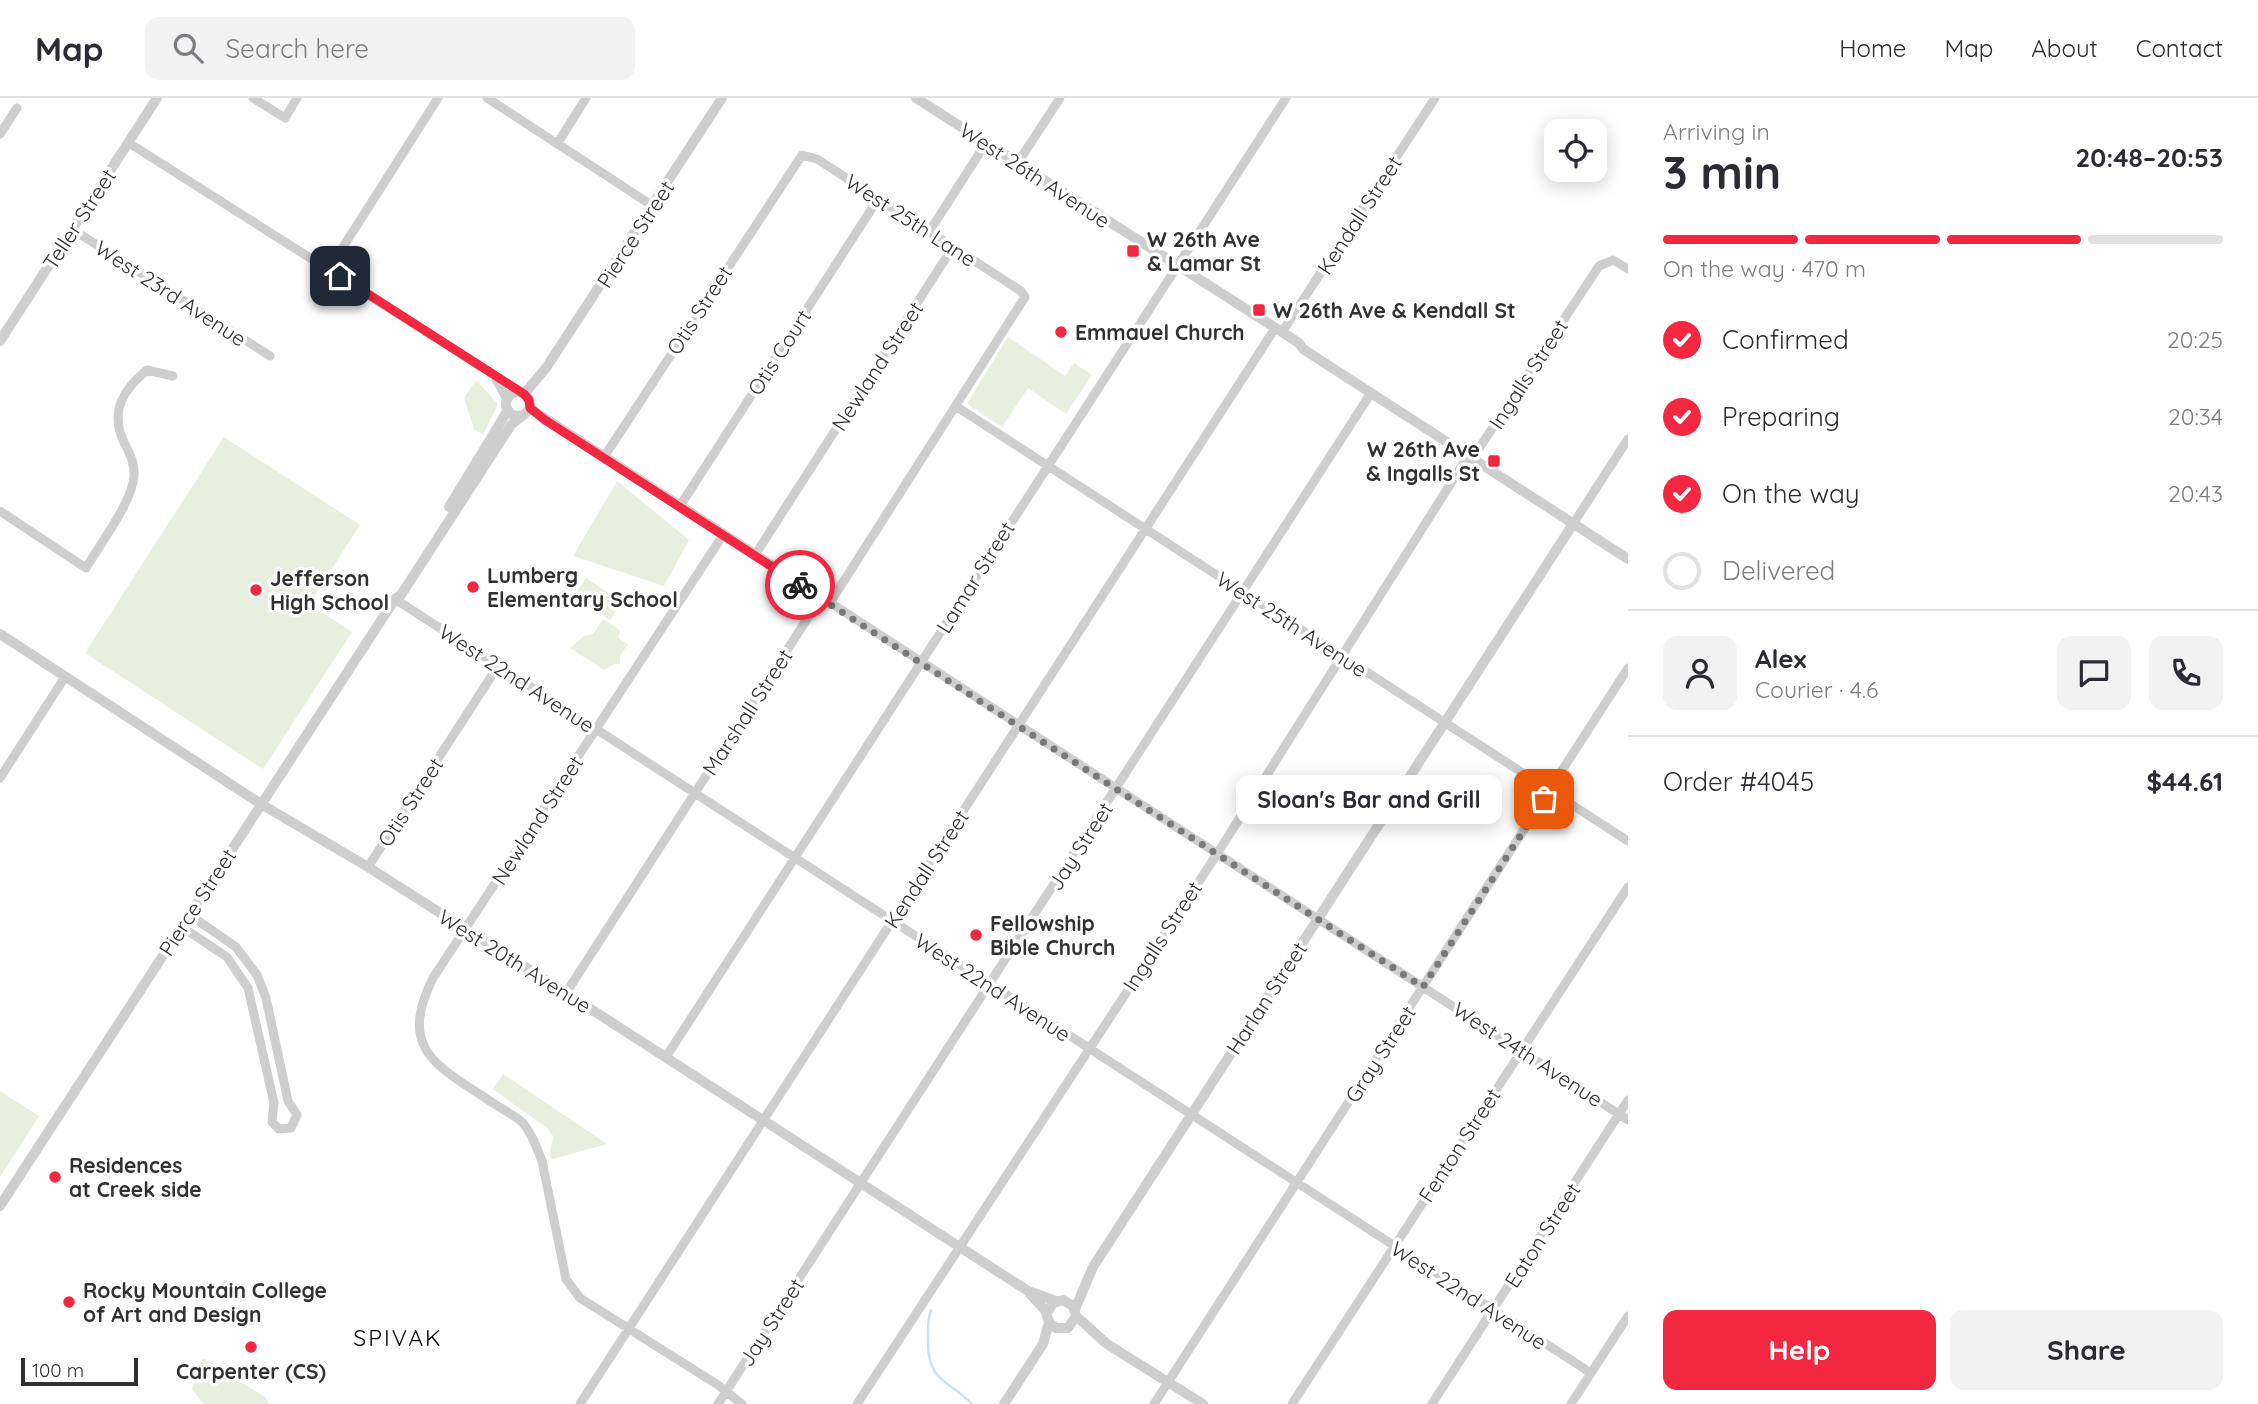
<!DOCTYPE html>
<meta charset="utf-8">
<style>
:root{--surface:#fff;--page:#f2f2f3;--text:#2b2b33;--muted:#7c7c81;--line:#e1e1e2;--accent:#f42740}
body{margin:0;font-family:Quicksand,sans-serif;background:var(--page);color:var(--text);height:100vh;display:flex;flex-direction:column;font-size:26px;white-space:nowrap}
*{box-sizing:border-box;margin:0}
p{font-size:23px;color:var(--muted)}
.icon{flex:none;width:38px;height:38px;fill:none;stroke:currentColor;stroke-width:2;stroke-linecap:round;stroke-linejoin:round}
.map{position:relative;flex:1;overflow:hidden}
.details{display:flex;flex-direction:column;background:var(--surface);width:630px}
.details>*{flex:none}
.controls{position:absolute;left:1544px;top:21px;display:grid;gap:14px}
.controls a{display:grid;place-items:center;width:63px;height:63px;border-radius:14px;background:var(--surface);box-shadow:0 4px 18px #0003;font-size:35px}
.scale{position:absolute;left:21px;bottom:18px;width:117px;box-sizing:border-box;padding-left:7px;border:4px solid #313131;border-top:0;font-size:19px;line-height:24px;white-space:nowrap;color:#313131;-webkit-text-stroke:5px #fff;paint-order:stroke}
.pin{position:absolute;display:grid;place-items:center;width:60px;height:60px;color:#fff;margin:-30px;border-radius:14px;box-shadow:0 4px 10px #0006}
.courier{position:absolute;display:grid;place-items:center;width:70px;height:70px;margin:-35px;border:5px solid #f42740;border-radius:50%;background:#fff;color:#222;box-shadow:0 2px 9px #0007}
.bubble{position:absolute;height:49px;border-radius:14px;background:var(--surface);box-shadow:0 4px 18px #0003;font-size:23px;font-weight:700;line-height:49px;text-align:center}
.summary em{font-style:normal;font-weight:700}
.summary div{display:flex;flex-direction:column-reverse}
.summary{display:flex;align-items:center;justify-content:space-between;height:119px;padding:0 35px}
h1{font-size:46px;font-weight:700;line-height:52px}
.bar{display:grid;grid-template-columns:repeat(4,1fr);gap:10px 7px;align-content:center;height:84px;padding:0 35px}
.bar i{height:9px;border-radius:5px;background:var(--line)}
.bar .on{background:var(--accent)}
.bar p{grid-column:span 4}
.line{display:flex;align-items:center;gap:18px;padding:0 35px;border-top:2px solid var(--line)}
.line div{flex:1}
.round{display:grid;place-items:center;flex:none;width:74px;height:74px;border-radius:14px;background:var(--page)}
ol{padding:0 35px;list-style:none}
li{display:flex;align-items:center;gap:21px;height:77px}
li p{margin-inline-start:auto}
li .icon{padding:7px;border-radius:50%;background:var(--accent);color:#fff;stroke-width:4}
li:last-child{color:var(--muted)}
li i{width:38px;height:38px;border:4px solid var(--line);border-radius:50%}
.cta{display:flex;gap:14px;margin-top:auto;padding:14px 35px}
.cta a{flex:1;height:80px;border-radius:14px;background:var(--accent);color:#fff;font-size:28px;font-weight:700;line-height:80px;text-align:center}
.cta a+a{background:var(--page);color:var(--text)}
header{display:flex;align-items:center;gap:42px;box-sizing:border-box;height:98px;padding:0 35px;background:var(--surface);border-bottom:2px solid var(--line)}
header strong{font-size:33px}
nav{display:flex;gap:38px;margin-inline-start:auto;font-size:24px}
.search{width:490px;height:63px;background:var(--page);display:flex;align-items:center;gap:18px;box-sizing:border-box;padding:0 24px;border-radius:14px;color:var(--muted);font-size:26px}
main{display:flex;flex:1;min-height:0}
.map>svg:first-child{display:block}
</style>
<header>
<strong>Map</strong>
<div class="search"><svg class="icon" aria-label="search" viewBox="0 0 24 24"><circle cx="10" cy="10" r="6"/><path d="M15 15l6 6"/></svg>Search here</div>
<nav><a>Home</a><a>Map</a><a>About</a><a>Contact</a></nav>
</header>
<main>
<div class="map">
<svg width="1628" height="1306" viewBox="0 0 1628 1306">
<rect width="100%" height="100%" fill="#fff"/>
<path fill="#e8efdf" d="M1008 239 1065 278 1074 265 1092 277 1066 316 1028 290 1002 329 967 306Z
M476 282 498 306 483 337 474 331 464 300Z
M224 339 360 427 309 506 352 534 263 671 85 555Z
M617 383 689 442 664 488 573 458Z
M586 480 622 504 610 522 574 498Z
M603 521 620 532 618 540 628 546 620 558V566H614L604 572 570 550 584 538 593 536Z
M503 976 607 1046 553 1061 549 1059 553 1038 548 1031 493 991Z
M0 993 39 1018 0 1079Z
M203 1260 265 1299 269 1306H203L192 1291Z"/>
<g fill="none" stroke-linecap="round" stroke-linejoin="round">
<path stroke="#cae3f0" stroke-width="2.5" d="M931 1212C927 1223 928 1233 928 1246 929 1285 949 1282 972 1306"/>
<path stroke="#cecece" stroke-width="9" d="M253 0 285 20 297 0
M487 0 653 108
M0 36 17 10
M129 45 521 294
M557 46 586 0
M1017 66 1060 0
M72 131 270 258
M929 134 986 45
M329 171 438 0
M1282 234 1435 0
M496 281 507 301
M957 309 1628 743
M530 310 1628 1022
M680 408 878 101
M0 413 86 470C100 446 132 405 134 378 135 364 129 355 123 342 110 312 124 291 147 272L173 278
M1573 426 1628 341
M723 437 433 880C396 954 440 969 496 1007 504 1012 516 1018 523 1025 532 1036 537 1050 542 1063L566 1181 580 1200 718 1287 742 1306
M755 457 953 149
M395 501 1591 1275
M0 680 65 579
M368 769 498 568
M182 829 227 859 248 890 274 1005 272 1024 279 1031 291 1030 297 1017 288 1003 266 900 257 877 236 849 190 817
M566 895 818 504 833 500 1025 199 1021 193 817 61 802 57 604 359
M666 959 1286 0
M580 1306 1272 235
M718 1306 1371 295
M857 1306 1217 756 1463 366 1478 352 1599 168 1613 162 1628 171
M1154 1306 1628 570
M1292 1306 1628 789
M1432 1306 1628 1002
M1571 1306 1628 1218"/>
<path stroke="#cecece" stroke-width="10" d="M916 0 1299 245 1303 251 1628 461
M0 243 157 0
M506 306a12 12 0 1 1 24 0a12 12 0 1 1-24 0Z
M524 296 546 270 722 0
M449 409 508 312
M0 536 261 706 368 769 566 895 1028 1193 1056 1203
M0 1108 395 501 401 497 511 327 522 318
M1030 1196 1045 1212 1049 1224 1056 1230H1068L1076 1218 1073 1208 1063 1202 1053 1205 1047 1215
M1075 1211 1093 1169 1573 426
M1076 1218 1107 1246 1203 1306
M1004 1306 1043 1246 1049 1224"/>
</g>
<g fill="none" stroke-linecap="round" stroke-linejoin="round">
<path stroke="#797979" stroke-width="7" stroke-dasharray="0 12.6" d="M800 487 1423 889 1544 701"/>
<path stroke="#f42740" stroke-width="9" d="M340 178 524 296 529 302 530 310 545 322 800 487"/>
</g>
<g fill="#f42740" stroke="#fff" stroke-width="2.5">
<rect x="1126" y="146" width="14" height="14" rx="3.5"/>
<rect x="1252" y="205" width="14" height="14" rx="3.5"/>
<circle cx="1061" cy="234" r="7"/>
<rect x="1487" y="356" width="14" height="14" rx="3.5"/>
<circle cx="473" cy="489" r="7"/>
<circle cx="256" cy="492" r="7"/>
<circle cx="976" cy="837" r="7"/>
<circle cx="55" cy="1079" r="7"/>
<circle cx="69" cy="1204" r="7"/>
<circle cx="251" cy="1249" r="7"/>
</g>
<g text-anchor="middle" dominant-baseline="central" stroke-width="7" stroke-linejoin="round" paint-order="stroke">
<g font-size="21" fill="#313131" stroke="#fff">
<text transform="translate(1035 77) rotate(33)">West 26th Avenue</text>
<text transform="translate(1359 117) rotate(-57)">Kendall Street</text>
<text transform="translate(79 121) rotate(-57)">Teller Street</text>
<text transform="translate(911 122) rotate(33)">West 25th Lane</text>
<text transform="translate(635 136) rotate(-57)">Pierce Street</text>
<text transform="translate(171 195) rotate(33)">West 23rd Avenue</text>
<text transform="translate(699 212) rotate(-57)">Otis Street</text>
<text transform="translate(779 254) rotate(-57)">Otis Court</text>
<text transform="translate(877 268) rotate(-57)">Newland Street</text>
<text transform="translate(1528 276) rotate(-57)">Ingalls Street</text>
<text transform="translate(975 479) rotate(-58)">Lamar Street</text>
<text transform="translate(1292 526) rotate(33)">West 25th Avenue</text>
<text transform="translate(517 580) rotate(33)">West 22nd Avenue</text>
<text transform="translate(747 614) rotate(-57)">Marshall Street</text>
<text transform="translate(410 704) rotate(-57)">Otis Street</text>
<text transform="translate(537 722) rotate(-57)">Newland Street</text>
<text transform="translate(1080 748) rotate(-57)">Jay Street</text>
<text transform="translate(926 771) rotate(-57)">Kendall Street</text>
<text transform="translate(197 804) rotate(-57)">Pierce Street</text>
<text transform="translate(1162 838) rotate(-57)">Ingalls Street</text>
<text transform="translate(515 863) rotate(32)">West 20th Avenue</text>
<text transform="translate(993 889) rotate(33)">West 22nd Avenue</text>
<text transform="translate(1266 900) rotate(-57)">Harlan Street</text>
<text transform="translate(1380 956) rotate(-57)">Gray Street</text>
<text transform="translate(1528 956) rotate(33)">West 24th Avenue</text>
<text transform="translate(1459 1047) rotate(-57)">Fenton Street</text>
<text transform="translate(1542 1137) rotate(-57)">Eaton Street</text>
<text transform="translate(1469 1197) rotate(33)">West 22nd Avenue</text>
<text transform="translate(771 1224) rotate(-57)">Jay Street</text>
</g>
<g font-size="21" font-weight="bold" fill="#313131" stroke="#fff" text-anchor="start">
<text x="1147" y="141">W 26th Ave<tspan x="1147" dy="24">&amp; Lamar St</tspan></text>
<text x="1273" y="212">W 26th Ave &amp; Kendall St</text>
<text x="1075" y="234">Emmauel Church</text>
<text x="1480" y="351" text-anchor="end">W 26th Ave<tspan x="1480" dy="24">&amp; Ingalls St</tspan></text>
<text x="487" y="477">Lumberg<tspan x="487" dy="24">Elementary School</tspan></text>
<text x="270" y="480">Jefferson<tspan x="270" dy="24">High School</tspan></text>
<text x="990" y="825">Fellowship<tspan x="990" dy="24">Bible Church</tspan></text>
<text x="69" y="1067">Residences<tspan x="69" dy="24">at Creek side</tspan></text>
<text x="83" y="1192">Rocky Mountain College<tspan x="83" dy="24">of Art and Design</tspan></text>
<text x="251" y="1273" text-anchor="middle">Carpenter (CS)</text>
</g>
<g font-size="23" letter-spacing="2" fill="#000" stroke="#fff">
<text x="398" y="1239">SPIVAK</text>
</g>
</g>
</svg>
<div class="controls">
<a><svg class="icon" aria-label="locate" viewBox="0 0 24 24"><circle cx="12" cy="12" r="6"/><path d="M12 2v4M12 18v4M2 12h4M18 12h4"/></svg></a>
</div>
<div class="scale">100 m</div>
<div class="pin" style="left:1544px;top:701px;background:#ea580c"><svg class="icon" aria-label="bag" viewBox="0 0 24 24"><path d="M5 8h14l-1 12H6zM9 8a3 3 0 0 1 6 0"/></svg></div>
<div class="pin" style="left:340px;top:178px;background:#1f2937"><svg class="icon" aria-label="home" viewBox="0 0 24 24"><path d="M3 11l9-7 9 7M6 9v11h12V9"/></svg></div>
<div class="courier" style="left:800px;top:487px"><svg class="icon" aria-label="bike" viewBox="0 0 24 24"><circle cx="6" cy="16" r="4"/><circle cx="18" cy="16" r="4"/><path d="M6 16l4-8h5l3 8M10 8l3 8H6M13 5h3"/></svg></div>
<div class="bubble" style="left:1236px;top:677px;width:266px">Sloan's Bar and Grill</div>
</div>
<section class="details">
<div class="summary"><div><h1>3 min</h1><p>Arriving in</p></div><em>20:48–20:53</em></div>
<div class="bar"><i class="on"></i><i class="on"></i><i class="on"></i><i></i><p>On the way · 470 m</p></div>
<ol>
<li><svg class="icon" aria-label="check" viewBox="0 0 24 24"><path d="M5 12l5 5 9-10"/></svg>Confirmed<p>20:25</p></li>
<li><svg class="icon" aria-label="check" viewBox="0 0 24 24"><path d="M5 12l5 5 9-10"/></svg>Preparing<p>20:34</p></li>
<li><svg class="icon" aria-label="check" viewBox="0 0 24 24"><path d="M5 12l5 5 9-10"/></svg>On the way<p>20:43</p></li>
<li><i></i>Delivered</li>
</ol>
<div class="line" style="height:126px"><a class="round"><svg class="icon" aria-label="person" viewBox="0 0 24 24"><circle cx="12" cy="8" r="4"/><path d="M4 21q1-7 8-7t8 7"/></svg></a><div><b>Alex</b><p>Courier · 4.6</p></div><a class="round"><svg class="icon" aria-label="chat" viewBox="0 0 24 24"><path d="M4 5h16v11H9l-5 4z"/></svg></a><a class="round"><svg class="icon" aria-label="phone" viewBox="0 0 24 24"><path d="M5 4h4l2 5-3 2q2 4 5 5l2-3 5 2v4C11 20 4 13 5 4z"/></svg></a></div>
<div class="line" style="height:91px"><div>Order #4045</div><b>$44.61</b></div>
<div class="cta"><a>Help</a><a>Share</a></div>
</section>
</main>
